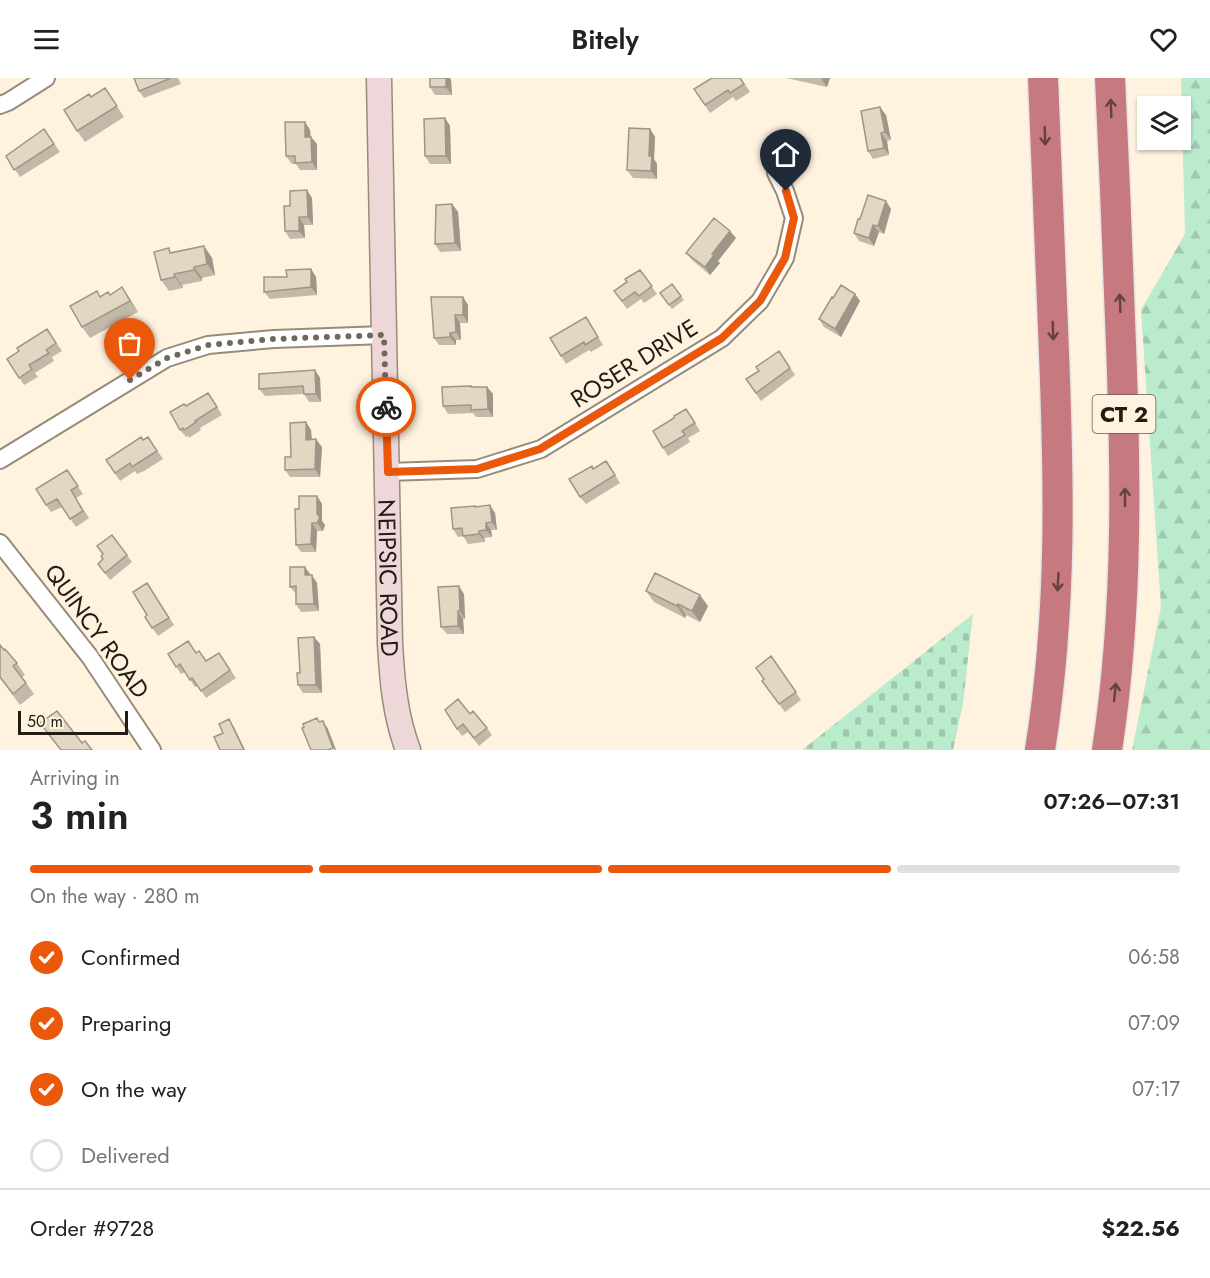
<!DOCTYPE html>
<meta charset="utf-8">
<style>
:root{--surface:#fff;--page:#f2f2f2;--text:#222;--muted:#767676;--line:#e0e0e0;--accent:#ea580c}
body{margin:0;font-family:Jost,sans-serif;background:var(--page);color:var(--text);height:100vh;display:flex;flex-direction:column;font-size:22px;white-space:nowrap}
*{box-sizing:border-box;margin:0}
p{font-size:20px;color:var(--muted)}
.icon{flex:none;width:33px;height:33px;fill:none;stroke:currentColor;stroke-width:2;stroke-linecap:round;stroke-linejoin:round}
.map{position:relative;height:672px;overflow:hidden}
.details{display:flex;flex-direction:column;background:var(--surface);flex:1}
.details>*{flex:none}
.controls{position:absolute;left:1137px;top:18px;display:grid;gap:12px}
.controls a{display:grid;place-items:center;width:54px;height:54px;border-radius:0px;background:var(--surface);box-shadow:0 2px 4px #0004;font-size:30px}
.scale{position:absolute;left:18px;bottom:15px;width:110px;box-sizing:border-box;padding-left:6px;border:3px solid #211d15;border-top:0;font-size:16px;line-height:21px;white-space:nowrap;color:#211d15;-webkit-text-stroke:4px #fff3df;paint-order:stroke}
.pin{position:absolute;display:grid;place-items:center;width:51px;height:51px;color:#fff;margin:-62px -26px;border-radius:50% 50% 50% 0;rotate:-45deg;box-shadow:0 0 6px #0007}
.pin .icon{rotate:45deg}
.courier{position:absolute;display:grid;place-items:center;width:60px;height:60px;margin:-30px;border:4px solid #ea580c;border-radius:50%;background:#fff;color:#222;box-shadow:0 2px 8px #0007}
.overview em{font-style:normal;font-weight:600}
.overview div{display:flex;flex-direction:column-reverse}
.overview{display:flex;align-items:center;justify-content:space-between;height:102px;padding:0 30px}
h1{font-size:39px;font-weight:600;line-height:45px}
.bar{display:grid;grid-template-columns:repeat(4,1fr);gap:9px 6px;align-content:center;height:72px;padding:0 30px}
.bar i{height:8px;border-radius:4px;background:var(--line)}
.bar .current{background:var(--accent)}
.bar p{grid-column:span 4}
.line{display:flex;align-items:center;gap:15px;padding:0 30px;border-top:2px solid var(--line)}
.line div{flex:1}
ol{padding:0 30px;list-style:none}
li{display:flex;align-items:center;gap:18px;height:66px}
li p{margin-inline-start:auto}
li .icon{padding:6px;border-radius:50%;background:var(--accent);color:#fff;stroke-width:4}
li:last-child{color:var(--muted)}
li i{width:33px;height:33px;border:3px solid var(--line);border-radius:50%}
header{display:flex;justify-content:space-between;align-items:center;height:78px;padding:0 30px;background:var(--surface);font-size:27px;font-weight:600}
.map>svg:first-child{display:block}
</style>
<header><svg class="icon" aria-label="menu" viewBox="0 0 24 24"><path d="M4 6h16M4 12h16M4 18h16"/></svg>Bitely<svg class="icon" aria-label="heart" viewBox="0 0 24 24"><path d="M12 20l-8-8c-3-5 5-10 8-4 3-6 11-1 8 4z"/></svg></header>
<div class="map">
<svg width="1210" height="672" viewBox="0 0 1210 672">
<defs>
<pattern id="forest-firs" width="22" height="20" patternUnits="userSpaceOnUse" patternTransform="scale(1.5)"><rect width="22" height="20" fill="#b9ebcc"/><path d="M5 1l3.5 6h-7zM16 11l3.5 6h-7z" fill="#9fc9ae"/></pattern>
<pattern id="cemetery-stones" width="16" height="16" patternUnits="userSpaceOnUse" patternTransform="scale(1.5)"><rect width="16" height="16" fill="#b9ebcc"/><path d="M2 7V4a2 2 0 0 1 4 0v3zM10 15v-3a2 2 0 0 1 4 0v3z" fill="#9fc9ae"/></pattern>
</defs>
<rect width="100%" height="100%" fill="#fff3df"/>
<path fill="url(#forest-firs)" d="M1181 0H1210V672H1132L1161 529 1141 232 1185 156Z"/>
<path fill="url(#cemetery-stones)" d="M973 536 963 626 953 672H802Z"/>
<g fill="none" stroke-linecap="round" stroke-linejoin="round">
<defs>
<path id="street" d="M0 27 8 24 46 0
M0 382 167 280 208 267 274 261 384 257
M388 394 477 391 541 371 722 260 760 223 785 180 794 140 785 113 776 95
M0 465 90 579 152 672"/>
<g id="secondary">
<path id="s1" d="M379 0 390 565C392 602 395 637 408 672"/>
</g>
<path id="highway" d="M1040 672C1063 529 1059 394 1053 250 1050 167 1046 83 1043 0
M1107 672C1129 529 1126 385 1120 241 1117 161 1114 80 1110 0"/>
</defs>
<use href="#street" stroke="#978c7a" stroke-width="20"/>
<use href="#secondary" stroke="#978c7a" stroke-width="27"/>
<use href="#highway" stroke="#e4e4e3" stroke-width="33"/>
<use href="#street" stroke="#fff" stroke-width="16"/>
<use href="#secondary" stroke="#eed7d9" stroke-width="24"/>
<use href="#highway" stroke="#c77980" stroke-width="30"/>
</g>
<path fill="#c2b9a8" d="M134 0H178L181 6 144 20 139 13Z
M741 0 750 14 736 23 733 19 710 35 694 11Z
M786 0H830L827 9Z
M451 2 452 17H435L430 9Z
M105 10 124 39 85 64 77 53 92 19Z
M886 37 891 62 887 63 889 77 873 81 868 73Z
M445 40 450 48 451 86H430L425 78Z
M305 44 310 52 311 59 317 66V92H300L296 86H292L286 78Z
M44 51 60 74 20 99 6 78Z
M650 51 655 59 654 81 657 86V101L633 100 627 92Z
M312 120 313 147H304L305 160 290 161 285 153 290 128Z
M452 126 458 134 461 173 440 174 435 166Z
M891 131 884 156 879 154 874 168 859 163 854 155 860 141Z
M736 160 718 183 720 185 710 197 692 182 686 175Z
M204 168 212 180 215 197 202 200V203L182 207 183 210 169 213 161 202 172 174Z
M311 191 316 199 317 217 270 221 264 214Z
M640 192 657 216 644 225 641 221 627 231 614 213Z
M672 206 684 222 672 231 660 215Z
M122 209 138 234 90 260 82 249 101 219 110 217Z
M855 216 860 223 841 259 824 249 819 241Z
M463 219 468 227V245H460L461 262H456V267H439L434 260Z
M586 239 603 267 591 274 589 272 566 286 561 278Z
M47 251 62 273 52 279 54 283 35 295 38 299 24 307 7 281 19 273Z
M779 273 795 297 761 323 746 301 759 293Z
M315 292 320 300 321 324H309L304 316 265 318 259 311Z
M471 308 472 309H487L493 316V339H476L473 335 448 336 443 328Z
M213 322 222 337 200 350 201 352 189 360 188 358 186 359 180 352 186 328Z
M686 331 700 353 688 360 690 364 668 378 663 370 674 340Z
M306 344 311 352 312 362 322 369 320 399H290L285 392Z
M148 359 163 381 144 393 137 396 135 393 120 403 106 382Z
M611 390 620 405 586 426 580 419 593 391Z
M67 392 83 416 76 420 89 440 76 449 62 429 51 434 46 427Z
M317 418 322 426V443L325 447 323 453H317L316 474H301L296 467 299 431Z
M475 428 476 429 495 435 497 452H491L492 459 484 460 485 464 468 466 463 458 458 459 453 451Z
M112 457 132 484 110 502 98 486 103 481V477Z
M305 489 310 497 317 505 319 533 301 534 296 526V516L290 509Z
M147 505 174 547 158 558 145 539 147 537Z
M646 513 708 528 700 544 686 537 685 540 654 524Z
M464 516 465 541H463L464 556H447L441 549Z
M314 559 320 566 322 615H303L298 607 300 595Z
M0 567 17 585 25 597 22 599 34 616 20 627 0 600Z
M196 575 206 583 219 575 236 600 206 620 198 608 195 609 185 594 181 596 168 576Z
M771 578 801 622 785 634 762 603 764 601Z
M470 636 487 650 492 657 479 668 468 654 462 658 457 651Z"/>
<path fill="#9e9688" d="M446 0H450L451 2 452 17 446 9Z
M822 0H830L827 9 822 2Z
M880 29 886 37 891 62 885 54Z
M445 40 450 48 451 86 446 78Z
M305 44 310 52 311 66 305 59Z
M650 51 655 59 654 81 657 86V101L651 93 649 78Z
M881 55 887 63 889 77 884 70Z
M311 59 317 66V92L312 84Z
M307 112 312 120 313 147 308 139Z
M886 123 891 131 884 156 878 148Z
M452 126 458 134 461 173 455 165Z
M299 139 304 147 305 160 299 153Z
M873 147 879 154 874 168 869 160Z
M730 153 736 160 718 183 720 185 710 197 705 189 712 176Z
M204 168 212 180 215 197 207 186Z
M194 189 202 200V203L194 192Z
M311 191 316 199 317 217 311 209Z
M174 196 182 207 183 210 175 199Z
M122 209 130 221 138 234 130 223Z
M855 216 860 223 841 259 835 251Z
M463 219 468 227V245L463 237Z
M455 237 460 245 461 262 456 254Z
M450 255 456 262V267L450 259Z
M315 292 320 300 321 324 316 316Z
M487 309 493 316V339L488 331Z
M306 344 311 352 312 369 306 362Z
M316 361 322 369 320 399 315 391Z
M317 418 322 426V443L325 447 323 453 317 445Z
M490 427 495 435 497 452 492 444Z
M312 445 317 453 316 474 311 466Z
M486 445 491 452 492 459 486 452Z
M479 453 484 460 485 464 479 456Z
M305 489 310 496V505L305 497Z
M312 497 317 505 319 533 314 526Z
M459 508 464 516 465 541 460 533Z
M700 517 708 528 700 544 692 533Z
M678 526 686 537 685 540 677 528Z
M458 533 463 541 464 556 458 548Z
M314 559 320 566 322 615 316 607Z
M229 641 234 649 245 672H244Z
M323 643 328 651 336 672H335L333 670Z"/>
<path fill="#e2d7c3" stroke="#9e9688" stroke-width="1.5" d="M134 0H171L139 13Z
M430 0H446V9H430Z
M712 0H740L744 6 730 15 728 12 705 27 694 11Z
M105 10 117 28 77 53 64 32 89 16 91 19Z
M880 29 885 54 881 55 884 70 868 73 861 33Z
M445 40 446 78H425L424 41Z
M285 44H305V59H311L312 84 295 85V78H286Z
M629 50 650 51 649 78H652L651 93 627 92Z
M44 51 54 66 14 92 6 78Z
M307 112 308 139H299V153H285L284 128H290V113Z
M868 117 886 123 878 148 873 147 869 160 854 155 858 141H860Z
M452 126 455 165 435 166 436 127Z
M714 140 730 153 712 176 714 177 705 189 686 175Z
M204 168 207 186 194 189V192L174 196 175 199 161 202 154 174 169 170 170 175Z
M311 191V209L264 214V199H287L286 192Z
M640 192 652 208 639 218 635 214 622 223 614 213 627 204 625 201Z
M672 206 681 218 669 227 660 215Z
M841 207 855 216 835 251 819 241 832 219 833 220Z
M122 209 130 223 82 249 70 228 97 213 100 219 108 214 110 217Z
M431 219H463V237H455L456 254 450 255V259L434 260Z
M586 239 598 259 585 267 584 264 561 278 550 260Z
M47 251 56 265 46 272 49 275 29 287 32 291 19 300 7 281 19 273 17 270Z
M779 273 790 290 756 315 746 301 759 293 756 289Z
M315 292 316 316H304L303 308 259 311V296Z
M471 308V309H487L488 331 471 332V327L443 328 442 309Z
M208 315 217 329 195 343 196 344 184 352 183 350 180 352 170 334 184 326 186 328Z
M686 331 695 345 682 353 685 357 663 370 653 353 674 340V338Z
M306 344V362L316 361 315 391 285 392V379H291L290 345Z
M141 359 143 362 148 359 157 373 138 385 132 389 130 385 115 395 106 382Z
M606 383 615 397 580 419 569 401 592 388 593 391Z
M67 392 78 408 71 412 83 433 70 441 57 421 46 427 36 411Z
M299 418H317V436L320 439 317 445H312L311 466 296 467 295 431H299Z
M490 427 492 444 486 445V452L479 453V456L463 458 462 450 453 451 451 430 475 428V429Z
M112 457 127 477 105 495 98 486 103 481 101 478 103 476 97 468Z
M290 489H305V497H312L314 526H296V508L290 509Z
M655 495 700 517 692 533 678 526 677 528 646 513Z
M147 505 169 540 152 550 145 539 147 537 133 514Z
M459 508 460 533H458V548L441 549 438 509Z
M314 559 316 607H298L297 595H300L298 560Z
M188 563 196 575 199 573 206 583 219 575 230 592 201 613 192 600 190 602 180 586 176 589 168 576Z
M0 567 4 572 5 571 17 585 13 588 26 605 13 616 0 599Z
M771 578 796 614 779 626 762 603 764 601 756 590Z
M458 621 470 636 473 633 487 650 474 660 463 646 457 651 445 632Z
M57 633 82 665 85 663 92 672H61L40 645Z
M317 640 319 644 323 643 333 670 328 672H311L302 650 304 649 303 646Z
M229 641 244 672H220L214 659 223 655 219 646Z"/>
<defs><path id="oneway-shaft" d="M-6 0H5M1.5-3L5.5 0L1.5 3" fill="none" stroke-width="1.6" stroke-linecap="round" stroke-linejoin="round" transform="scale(1.5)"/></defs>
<g stroke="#634240">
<use href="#oneway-shaft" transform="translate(1111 30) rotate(-92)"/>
<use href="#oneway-shaft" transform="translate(1045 58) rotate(88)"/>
<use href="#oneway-shaft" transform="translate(1120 225) rotate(-92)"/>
<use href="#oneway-shaft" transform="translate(1053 253) rotate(88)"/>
<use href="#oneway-shaft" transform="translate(1125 419) rotate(-90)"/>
<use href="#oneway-shaft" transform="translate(1058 504) rotate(93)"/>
<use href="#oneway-shaft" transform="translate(1115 614) rotate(-84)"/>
</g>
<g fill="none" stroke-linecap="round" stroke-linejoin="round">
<path stroke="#6f685c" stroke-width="6" stroke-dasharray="0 10.8" d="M130 302 167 280 208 267 274 261 384 257 386 329"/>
<path stroke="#ea580c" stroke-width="8" d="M386 329 388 394 477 391 540 371 722 260 760 223 785 180 794 140 786 113"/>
</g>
<g text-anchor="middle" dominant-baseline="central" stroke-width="6" stroke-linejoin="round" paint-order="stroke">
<rect fill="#fff3df" stroke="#645d52" stroke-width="1.5" x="1092.5" y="317" width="63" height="38" rx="4.5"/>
<g font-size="22" font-weight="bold" fill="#211d15">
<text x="1124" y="336">CT 2</text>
</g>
<g font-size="24" fill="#211d15" stroke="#fff3df">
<text transform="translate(634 285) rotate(-32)">ROSER DRIVE</text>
<text stroke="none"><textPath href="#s1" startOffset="500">NEIPSIC ROAD</textPath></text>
<text transform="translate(97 553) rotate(54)">QUINCY ROAD</text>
</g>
</g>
</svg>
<div class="controls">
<a><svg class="icon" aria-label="layers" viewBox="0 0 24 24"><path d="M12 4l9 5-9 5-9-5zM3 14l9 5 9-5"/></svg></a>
</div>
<div class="scale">50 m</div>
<div class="pin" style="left:130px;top:302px;background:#ea580c"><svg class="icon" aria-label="bag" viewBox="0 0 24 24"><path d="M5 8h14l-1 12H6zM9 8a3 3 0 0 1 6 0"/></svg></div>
<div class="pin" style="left:786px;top:113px;background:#1f2937"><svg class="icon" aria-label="home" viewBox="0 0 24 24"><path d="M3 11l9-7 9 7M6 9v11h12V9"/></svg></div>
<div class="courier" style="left:386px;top:329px"><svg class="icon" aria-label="bike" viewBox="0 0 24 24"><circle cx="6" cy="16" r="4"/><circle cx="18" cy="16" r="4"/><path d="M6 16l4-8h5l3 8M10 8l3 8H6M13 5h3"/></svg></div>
</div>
<section class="details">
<div class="overview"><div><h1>3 min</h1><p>Arriving in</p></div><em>07:26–07:31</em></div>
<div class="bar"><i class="current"></i><i class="current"></i><i class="current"></i><i></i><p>On the way · 280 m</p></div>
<ol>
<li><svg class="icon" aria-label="check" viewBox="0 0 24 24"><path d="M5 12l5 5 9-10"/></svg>Confirmed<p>06:58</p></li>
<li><svg class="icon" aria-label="check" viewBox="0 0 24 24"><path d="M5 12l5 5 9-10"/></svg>Preparing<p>07:09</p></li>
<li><svg class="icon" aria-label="check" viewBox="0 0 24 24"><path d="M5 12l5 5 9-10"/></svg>On the way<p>07:17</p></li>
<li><i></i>Delivered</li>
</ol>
<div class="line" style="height:78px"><div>Order #9728</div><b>$22.56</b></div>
</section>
